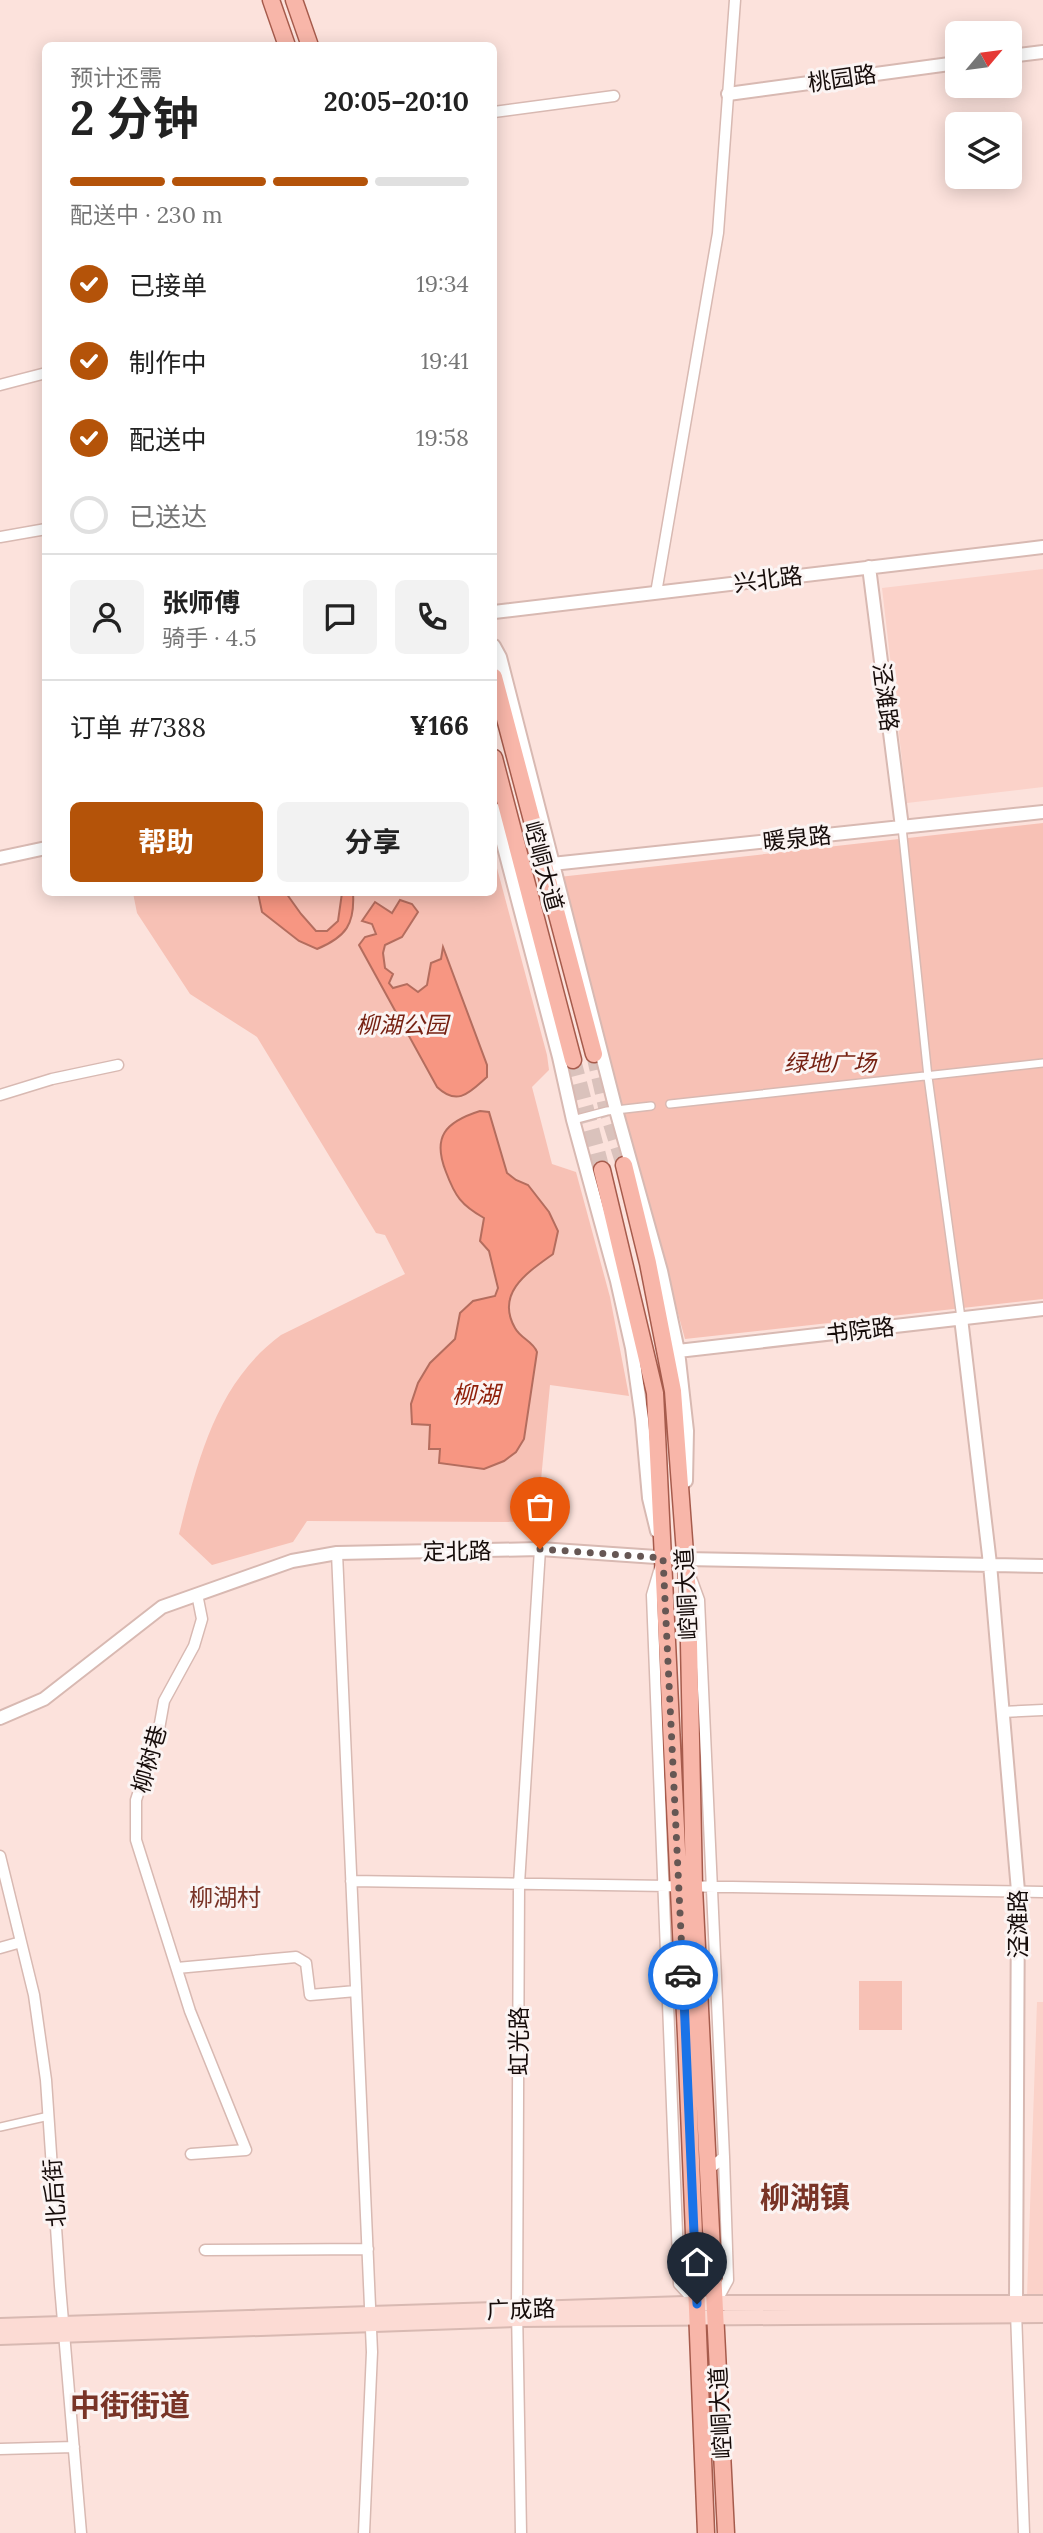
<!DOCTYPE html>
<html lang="zh">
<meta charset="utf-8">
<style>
:root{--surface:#fff;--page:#f2f2f2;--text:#222;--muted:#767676;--line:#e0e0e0;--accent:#b45309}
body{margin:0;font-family:Lora,"Noto Sans SC",serif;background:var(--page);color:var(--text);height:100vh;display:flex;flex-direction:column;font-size:26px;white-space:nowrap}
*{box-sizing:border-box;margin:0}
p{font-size:23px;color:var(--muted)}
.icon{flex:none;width:38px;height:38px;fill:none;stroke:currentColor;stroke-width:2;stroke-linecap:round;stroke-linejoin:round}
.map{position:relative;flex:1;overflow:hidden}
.drawer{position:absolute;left:42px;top:42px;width:455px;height:854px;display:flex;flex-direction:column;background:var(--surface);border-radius:10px;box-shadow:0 4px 18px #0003}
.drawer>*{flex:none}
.needle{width:46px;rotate:61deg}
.fabs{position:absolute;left:945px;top:21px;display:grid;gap:14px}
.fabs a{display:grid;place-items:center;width:77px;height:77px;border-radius:10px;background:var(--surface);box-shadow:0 4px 18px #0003;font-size:35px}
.pin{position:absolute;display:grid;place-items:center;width:60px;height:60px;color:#fff;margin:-72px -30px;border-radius:50% 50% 50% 0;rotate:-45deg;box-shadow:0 0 7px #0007}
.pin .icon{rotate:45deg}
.courier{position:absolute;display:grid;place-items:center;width:70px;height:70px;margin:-35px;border:5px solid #1a73e8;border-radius:50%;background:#fff;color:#222;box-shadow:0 2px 9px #0007}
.summary em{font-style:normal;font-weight:700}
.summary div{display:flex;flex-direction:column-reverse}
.summary{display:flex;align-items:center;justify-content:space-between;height:119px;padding:0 28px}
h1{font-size:46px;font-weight:700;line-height:52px}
.bar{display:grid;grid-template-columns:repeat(4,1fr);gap:10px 7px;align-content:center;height:84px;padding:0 28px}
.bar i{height:9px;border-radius:5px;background:var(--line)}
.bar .active{background:var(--accent)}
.bar p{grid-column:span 4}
.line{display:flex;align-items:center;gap:18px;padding:0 28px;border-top:2px solid var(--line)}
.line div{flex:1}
.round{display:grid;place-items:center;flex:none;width:74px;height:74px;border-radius:10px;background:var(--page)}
ol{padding:0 28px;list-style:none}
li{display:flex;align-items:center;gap:21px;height:77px}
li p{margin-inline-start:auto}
li .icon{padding:7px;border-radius:50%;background:var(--accent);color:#fff;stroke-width:4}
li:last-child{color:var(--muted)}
li i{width:38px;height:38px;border:4px solid var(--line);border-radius:50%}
.cta{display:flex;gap:14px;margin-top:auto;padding:14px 28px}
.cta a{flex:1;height:80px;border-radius:10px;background:var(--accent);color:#fff;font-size:28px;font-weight:700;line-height:80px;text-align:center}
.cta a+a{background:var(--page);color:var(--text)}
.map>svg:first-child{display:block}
</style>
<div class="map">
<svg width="1043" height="2533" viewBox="0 0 1043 2533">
<rect width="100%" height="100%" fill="#fce2dc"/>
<path fill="#fbd2c9" d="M1043 569V787L907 803 882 588Z
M1037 2002H1043V2295L1027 2296Z"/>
<path fill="#f7c1b5" d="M1043 823V1299L685 1339 559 877Z
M494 857 547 1055 549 1070 532 1087 552 1164 576 1172 610 1297 629 1396 550 1385 537 1522 307 1521 293 1542 212 1565 179 1534C198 1460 216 1383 281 1335L405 1274 385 1235 376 1233 257 1037 190 994 137 913 133 893 494 892Z
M859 1981H902V2030H859Z"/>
<path fill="#f79682" stroke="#b46d5e" stroke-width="2" d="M258 893H286L301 914 316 931H327L338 921 342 893H353C355 924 346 937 317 949L299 941 262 912Z
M400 900 412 904 418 912 402 937 385 945 383 953 385 968 393 974 389 983 393 988 407 984 418 992 427 985 431 963 441 959 443 947 487 1065V1077C470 1092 458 1107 437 1087L359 945 365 937 376 934 372 924 362 921 375 902 392 913Z
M480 1111 489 1112 507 1173 516 1180 528 1185 549 1212 558 1231 553 1254C528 1272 495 1293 515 1328 521 1339 533 1341 537 1352L524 1439 516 1452 504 1461 484 1469 439 1463 440 1449H429L430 1425 412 1424 411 1404 418 1383 430 1363 455 1339 460 1313 473 1301 495 1296 498 1288 489 1251 480 1241 484 1218C461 1205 455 1196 446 1172 432 1137 445 1122 480 1111Z"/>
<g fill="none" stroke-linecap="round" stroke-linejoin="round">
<path stroke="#dac2bc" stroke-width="16" stroke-dasharray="16 8" stroke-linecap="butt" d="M594 1054 607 1111 624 1165
M573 1060 602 1170"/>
<defs>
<path id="pedestrian" d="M902 827 928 1077 961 1318
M670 1104 1043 1063
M573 1120 607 1111 651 1106
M0 2127 49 2116"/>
<path id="minor" d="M494 112 614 96
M0 385 46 373
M0 537 46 529
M656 593 718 233 735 0
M0 1095 52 1079 118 1065
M337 1553 372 2352 364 2533
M660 1568 652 1595 679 2284 697 2304
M691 1578 699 1600 724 2157 708 2170
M1002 1712 1043 1710
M0 1856 34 1995 46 2080 60 2286 81 2533
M351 1881 1043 1892
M0 1948 21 1942
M177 1968 296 1957 306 1963 310 1995 356 1991
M191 2154 246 2150 190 2011 136 1840V1800L159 1729 164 1701 194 1646 202 1619 197 1594
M205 2250 368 2249
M717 2300 728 2280 724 2157
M1016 2312 1024 2533
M0 2449 74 2447
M521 2533 517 2309 519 1884 540 1549"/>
<path id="tertiary" d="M1010 56 1043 52
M728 94 957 63
M869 567 902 827
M494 612 1043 547
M494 646 500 657 616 1110 661 1271 678 1351 687 1431 686 1481
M494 809 559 1057 573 1120 617 1281 632 1348 642 1419 649 1498 657 1531
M0 858 46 848
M552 864 1043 812
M961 1318 990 1564 1018 1891 1016 2304
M678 1351 1043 1309
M0 1718 44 1699 162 1607 292 1561 337 1553 540 1549 685 1559 1043 1566"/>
<path id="secondary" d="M0 2326 715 2303H1043
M0 2337 517 2319 1043 2315"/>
<path id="primary" d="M271 0 287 46
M294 0 310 46
M494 677 594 1054
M494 758 573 1060
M624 1165 648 1263 673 1391 688 1594 694 1887 726 2533
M602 1170 655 1393 686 2036 706 2533"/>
</defs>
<use href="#pedestrian" stroke="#d8b9b2" stroke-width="10"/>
<use href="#minor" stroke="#d8b9b2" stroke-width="13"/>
<use href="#tertiary" stroke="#d8b9b2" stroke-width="16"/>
<use href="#secondary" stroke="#d8b9b2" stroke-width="18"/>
<use href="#primary" stroke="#a65b4c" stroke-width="19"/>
<use href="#pedestrian" stroke="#fff" stroke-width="7"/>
<use href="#minor" stroke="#fff" stroke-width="10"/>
<use href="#tertiary" stroke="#fff" stroke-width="12"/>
<use href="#secondary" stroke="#fcdbd4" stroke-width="14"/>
<use href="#primary" stroke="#f8b6a9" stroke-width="16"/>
</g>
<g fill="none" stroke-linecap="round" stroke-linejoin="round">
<path stroke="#665754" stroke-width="7" stroke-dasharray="0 12.6" d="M540 1549 663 1558 683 1975"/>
<path stroke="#1a73e8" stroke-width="9" d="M683 1975 697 2304"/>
</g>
<g text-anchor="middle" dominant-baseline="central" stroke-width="6" stroke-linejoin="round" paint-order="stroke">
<g font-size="23" fill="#160c0a" stroke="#fbf4f3">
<text transform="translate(842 78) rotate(-8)">桃园路</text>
<text transform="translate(768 579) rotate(-7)">兴北路</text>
<text transform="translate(886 697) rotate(83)">泾滩路</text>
<text transform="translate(797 838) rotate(-6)">暖泉路</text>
<text transform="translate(544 866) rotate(75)">崆峒大道</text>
<text transform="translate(860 1330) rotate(-7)">书院路</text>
<text transform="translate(457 1551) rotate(-1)">定北路</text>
<text transform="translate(686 1594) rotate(-93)">崆峒大道</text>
<text transform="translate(149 1759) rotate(-74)">柳树巷</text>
<text transform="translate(1017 1924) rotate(-90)">泾滩路</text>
<text transform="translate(518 2041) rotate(-90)">虹光路</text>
<text transform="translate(54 2193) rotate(-94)">北后街</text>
<text transform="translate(521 2309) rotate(-2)">广成路</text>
<text transform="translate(720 2413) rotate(-93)">崆峒大道</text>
</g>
<g font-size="23" font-style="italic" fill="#762112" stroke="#fbf4f3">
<text x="402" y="1024">柳湖公园</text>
<text x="830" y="1062">绿地广场</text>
</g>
<g font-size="24" font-style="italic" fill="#90200a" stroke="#fbf4f3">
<text x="476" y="1394">柳湖</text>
</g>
<g font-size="24" fill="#793427" stroke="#fbf4f3">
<text x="225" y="1897">柳湖村</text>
</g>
<g font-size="30" font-weight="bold" fill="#793427" stroke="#fbf4f3">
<text x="805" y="2197">柳湖镇</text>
<text x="130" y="2405">中街街道</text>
</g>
</g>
</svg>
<div class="fabs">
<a><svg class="needle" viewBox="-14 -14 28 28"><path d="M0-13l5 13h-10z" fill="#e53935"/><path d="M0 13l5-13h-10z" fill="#767676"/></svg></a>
<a><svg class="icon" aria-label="layers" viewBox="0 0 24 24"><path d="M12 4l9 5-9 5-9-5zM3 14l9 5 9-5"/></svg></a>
</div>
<div class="pin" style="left:540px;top:1549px;background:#ea580c"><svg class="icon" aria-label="bag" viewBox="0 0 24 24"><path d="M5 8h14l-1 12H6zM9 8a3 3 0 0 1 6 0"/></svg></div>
<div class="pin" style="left:697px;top:2304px;background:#1f2937"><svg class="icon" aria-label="home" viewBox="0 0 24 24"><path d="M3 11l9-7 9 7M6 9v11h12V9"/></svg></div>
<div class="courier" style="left:683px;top:1975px"><svg class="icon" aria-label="car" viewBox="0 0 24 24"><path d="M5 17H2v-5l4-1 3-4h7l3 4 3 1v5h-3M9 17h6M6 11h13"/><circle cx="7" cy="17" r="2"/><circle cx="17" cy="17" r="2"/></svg></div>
<section class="drawer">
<div class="summary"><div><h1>2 分钟</h1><p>预计还需</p></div><em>20:05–20:10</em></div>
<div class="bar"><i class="active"></i><i class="active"></i><i class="active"></i><i></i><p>配送中 · 230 m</p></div>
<ol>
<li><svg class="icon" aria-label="check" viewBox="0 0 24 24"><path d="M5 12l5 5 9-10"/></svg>已接单<p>19:34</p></li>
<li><svg class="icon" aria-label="check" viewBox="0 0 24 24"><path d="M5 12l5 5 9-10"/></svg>制作中<p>19:41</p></li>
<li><svg class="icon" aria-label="check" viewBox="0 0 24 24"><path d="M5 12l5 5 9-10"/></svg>配送中<p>19:58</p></li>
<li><i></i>已送达</li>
</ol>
<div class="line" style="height:126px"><a class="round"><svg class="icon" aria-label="person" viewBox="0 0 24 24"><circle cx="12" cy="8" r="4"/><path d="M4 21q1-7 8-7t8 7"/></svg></a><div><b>张师傅</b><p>骑手 · 4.5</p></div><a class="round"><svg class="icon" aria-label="chat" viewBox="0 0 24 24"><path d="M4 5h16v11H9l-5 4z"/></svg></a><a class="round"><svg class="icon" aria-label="phone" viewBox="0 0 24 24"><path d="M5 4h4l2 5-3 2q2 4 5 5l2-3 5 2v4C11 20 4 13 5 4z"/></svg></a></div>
<div class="line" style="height:91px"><div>订单 #7388</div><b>¥166</b></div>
<div class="cta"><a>帮助</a><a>分享</a></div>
</section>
</div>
